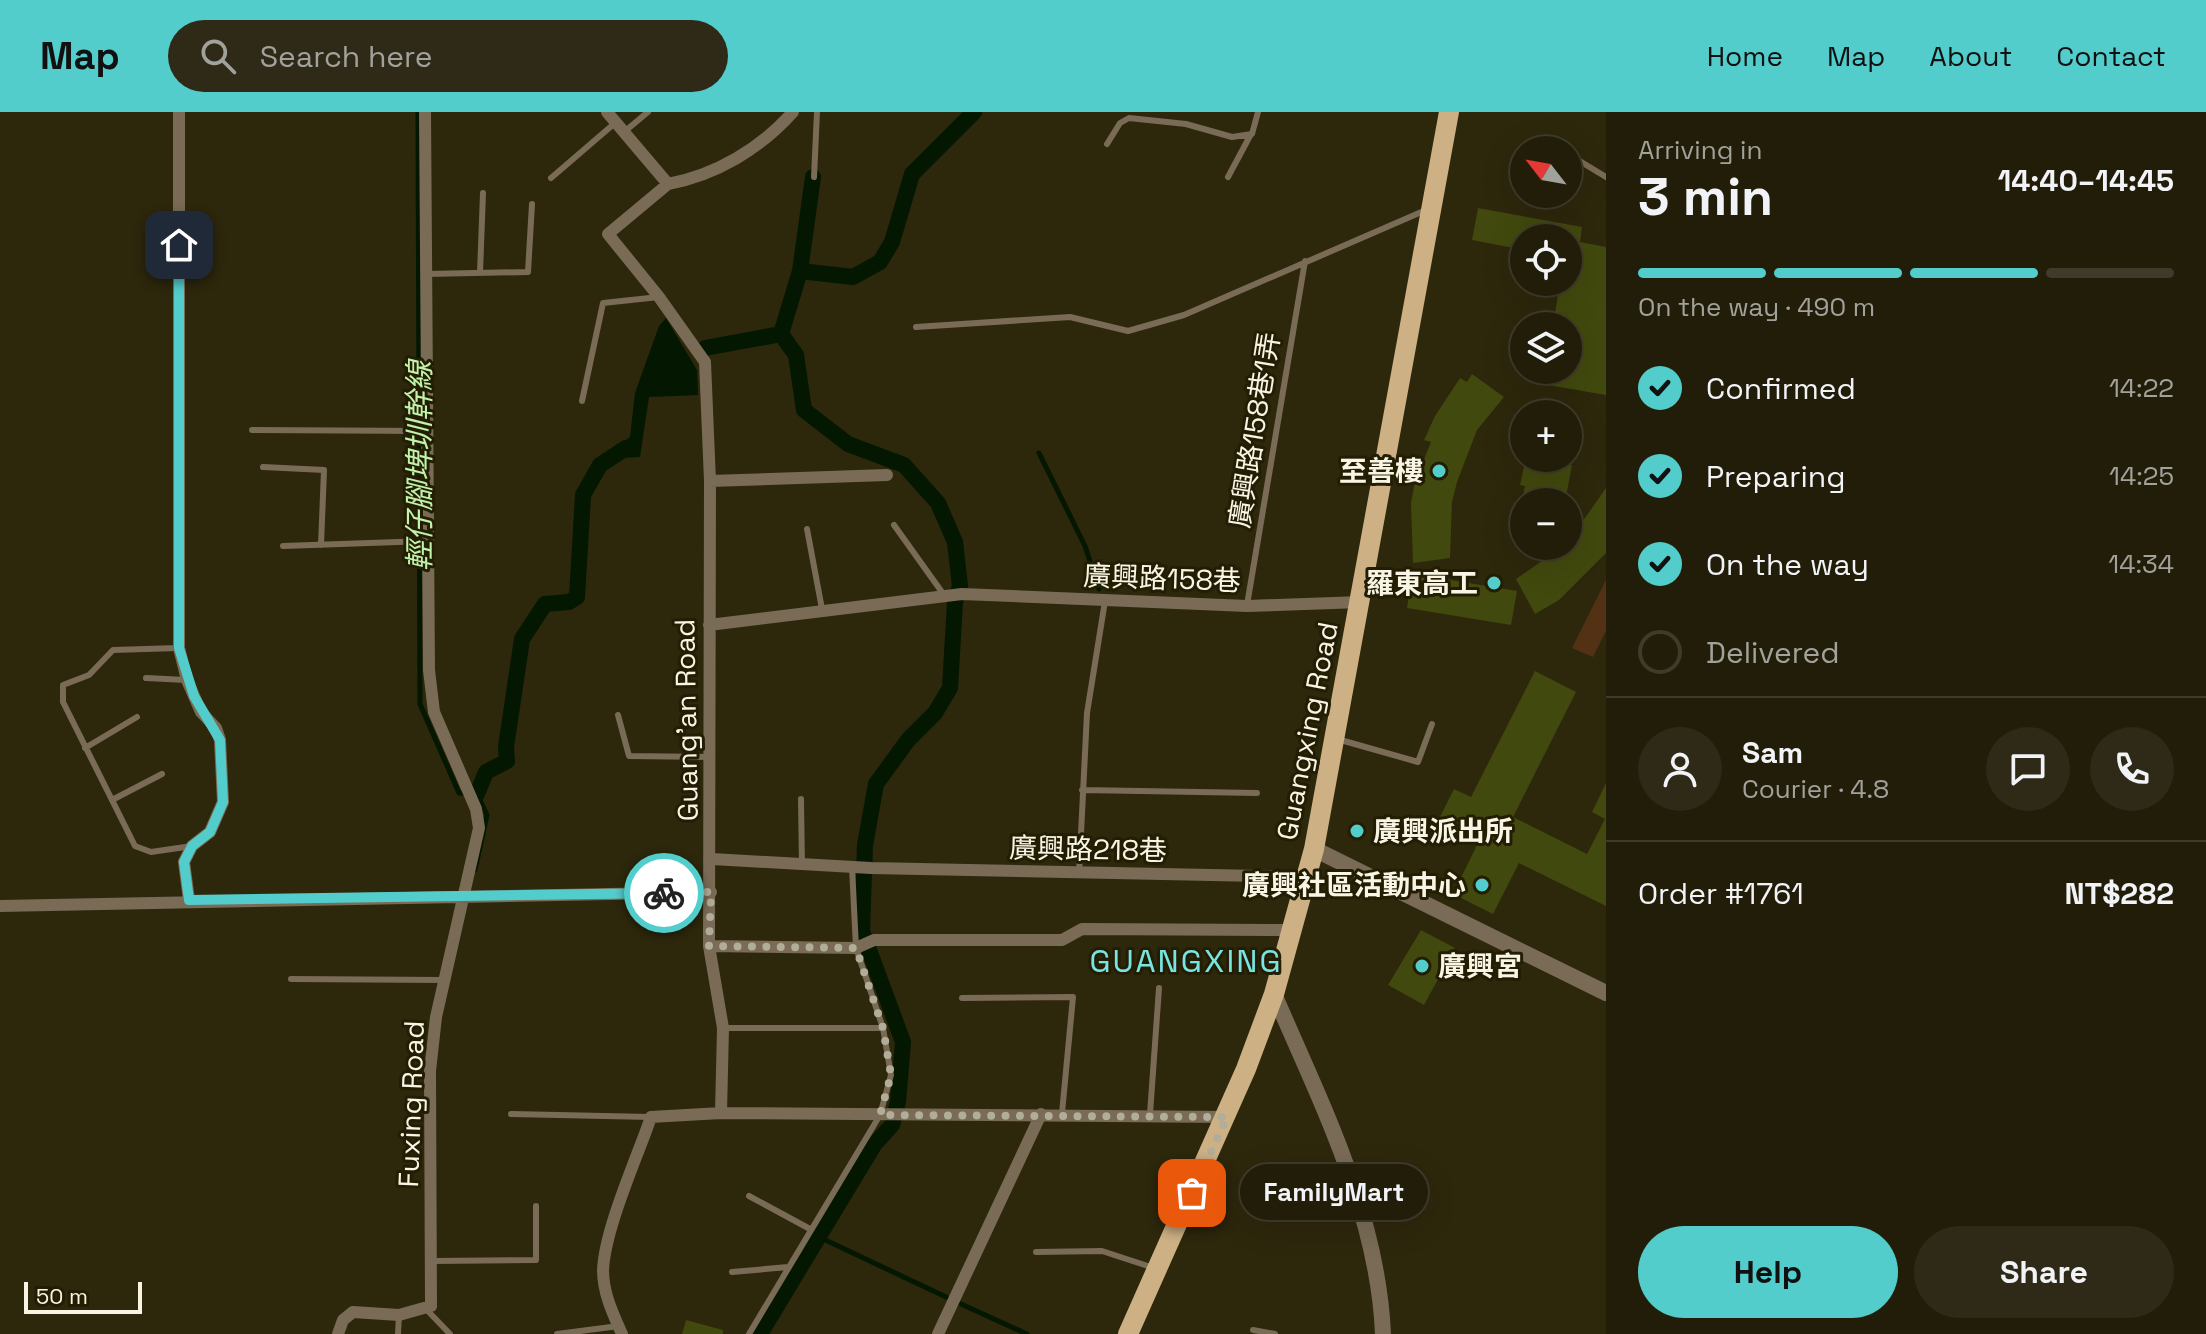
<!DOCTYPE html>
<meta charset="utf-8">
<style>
:root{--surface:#221d09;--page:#2e2a17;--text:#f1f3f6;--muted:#a2a29c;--line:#3f3b2a;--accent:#53cdcb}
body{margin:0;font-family:"Space Grotesk","Noto Sans TC",sans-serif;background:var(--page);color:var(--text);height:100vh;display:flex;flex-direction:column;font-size:30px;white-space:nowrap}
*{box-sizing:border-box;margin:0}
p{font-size:26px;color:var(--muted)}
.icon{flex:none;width:44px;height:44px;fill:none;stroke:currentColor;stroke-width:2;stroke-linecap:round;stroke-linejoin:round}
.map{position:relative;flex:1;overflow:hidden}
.drawer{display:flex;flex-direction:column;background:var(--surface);width:600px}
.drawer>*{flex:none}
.needle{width:52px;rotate:301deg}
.buttons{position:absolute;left:1510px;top:24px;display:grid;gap:16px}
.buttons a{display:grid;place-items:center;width:72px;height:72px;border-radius:50%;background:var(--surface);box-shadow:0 8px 32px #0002,0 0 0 2px var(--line);font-size:40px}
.scale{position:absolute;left:24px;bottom:20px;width:118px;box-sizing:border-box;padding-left:8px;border:4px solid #f8f5e5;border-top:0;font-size:22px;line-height:28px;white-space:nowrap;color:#f8f5e5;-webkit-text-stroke:6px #231d03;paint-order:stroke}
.pin{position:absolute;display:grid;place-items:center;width:68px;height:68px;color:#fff;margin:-34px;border-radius:16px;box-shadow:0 4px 12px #0006}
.courier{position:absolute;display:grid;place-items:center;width:80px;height:80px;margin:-40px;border:6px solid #53cdcb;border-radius:50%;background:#fff;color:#222;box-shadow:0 2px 10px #0007}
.bubble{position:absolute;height:56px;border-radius:28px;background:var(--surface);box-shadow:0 8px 32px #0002,0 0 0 2px var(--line);font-size:26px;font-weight:800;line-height:56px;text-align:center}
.summary em{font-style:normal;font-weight:800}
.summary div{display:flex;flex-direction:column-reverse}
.summary{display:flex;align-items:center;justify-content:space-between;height:136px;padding:0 32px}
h1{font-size:52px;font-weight:800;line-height:60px}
.bar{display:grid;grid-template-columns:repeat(4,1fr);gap:12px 8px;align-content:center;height:96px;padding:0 32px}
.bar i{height:10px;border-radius:6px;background:var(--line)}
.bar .current{background:var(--accent)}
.bar p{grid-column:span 4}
.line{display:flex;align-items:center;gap:20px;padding:0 32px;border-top:2px solid var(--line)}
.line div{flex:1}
.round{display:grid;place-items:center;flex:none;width:84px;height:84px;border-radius:42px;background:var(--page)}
ol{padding:0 32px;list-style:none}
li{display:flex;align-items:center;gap:24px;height:88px}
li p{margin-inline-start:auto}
li .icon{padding:8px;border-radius:50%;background:var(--accent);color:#111;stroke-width:4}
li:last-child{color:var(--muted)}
li i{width:44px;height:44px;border:4px solid var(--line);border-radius:50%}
.cta{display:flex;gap:16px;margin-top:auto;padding:16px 32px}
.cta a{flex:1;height:92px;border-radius:48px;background:var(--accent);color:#111;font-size:32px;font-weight:800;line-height:92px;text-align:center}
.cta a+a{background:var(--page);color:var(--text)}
header{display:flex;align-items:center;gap:48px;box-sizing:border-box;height:112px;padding:0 40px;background:var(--accent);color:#111}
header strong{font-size:38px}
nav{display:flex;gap:44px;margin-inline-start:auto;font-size:28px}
.search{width:560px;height:72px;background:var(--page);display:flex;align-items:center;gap:20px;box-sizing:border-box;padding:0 28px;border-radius:44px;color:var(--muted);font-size:30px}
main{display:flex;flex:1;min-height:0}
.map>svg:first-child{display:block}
</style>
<header>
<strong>Map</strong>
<div class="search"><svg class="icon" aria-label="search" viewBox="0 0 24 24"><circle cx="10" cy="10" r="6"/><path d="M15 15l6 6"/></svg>Search here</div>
<nav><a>Home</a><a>Map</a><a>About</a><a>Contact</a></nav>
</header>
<main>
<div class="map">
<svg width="1606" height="1222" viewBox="0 0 1606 1222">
<rect width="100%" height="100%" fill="#2d270c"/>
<path fill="#523115" d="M1606 468V519L1593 545 1572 536Z"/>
<path fill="#041700" d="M666 206 697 258 698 283 649 285 640 345 599 347 630 325 635 281 659 214Z"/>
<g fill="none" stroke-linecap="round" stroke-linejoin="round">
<path stroke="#041700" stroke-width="5" d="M418 0 420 592 459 681 477 682 487 703 475 758
M1039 341 1085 434 1099 477
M819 1125 946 1185
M961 1192 1027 1222"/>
<path stroke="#041700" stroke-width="16" d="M800 159 813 65
M781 222 800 159 853 165 880 150 892 130 912 62 974 0
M705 236 781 222
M477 682 486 660 507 649 506 635 522 527 545 492 569 490 577 485 583 383 600 353 626 336
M760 1222 874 1033 892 1013 898 990 903 930 862 819 865 733 876 672 908 628 935 601 950 576 955 490 960 474 955 430 938 391 904 353 848 332 804 298 796 243 781 222"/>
</g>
<path fill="#42490e" d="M1478 96 1582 115 1580 130 1606 135V283L1542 272 1545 258H1568V214H1553L1560 170H1568V126H1524V138L1472 128Z
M1472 262 1504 285 1477 318 1457 370 1452 390 1450 446 1413 451 1411 391 1415 370 1431 330 1424 328 1435 304 1460 266 1467 270Z
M1526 346H1570L1568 353H1572L1565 390H1522L1525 374 1520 373Z
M1606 376V441L1559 488 1535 502 1516 467 1556 439 1554 450Z
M1414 462 1517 479 1511 513 1407 496 1411 471 1415 472Z
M1535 559 1576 580 1513 705 1587 742 1605 707 1592 700 1606 671V794L1519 751 1493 802 1453 782 1478 731 1437 711 1454 677 1471 685Z
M1421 818 1455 836 1424 893 1388 873Z
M686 1208 723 1218V1222H682Z"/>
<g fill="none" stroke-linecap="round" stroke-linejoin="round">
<path stroke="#796b56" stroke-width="6" d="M624 20 648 0
M1107 32 1120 11 1129 6 1186 12 1232 25 1252 22 1258 0
M1568 42 1606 65
M814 65 817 0
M1228 65 1251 22
M551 66 615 11
M480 161 483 81
M426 162 528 160 532 92
M916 215 1070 205 1128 219 1184 203 1426 98
M582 289 603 191 659 185
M252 318 427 319
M263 355 324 358 321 433
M894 413 944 483
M807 417 822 497
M283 434 427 429
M1247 493 1305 149
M178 536 113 538 89 563 63 573V590L135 734 151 740 192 734
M146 566 186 568
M618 603 629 644 710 645
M1337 627 1418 650 1432 612
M85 636 137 605
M1082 678 1257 681
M801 687 802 754
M112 688 162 662
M1079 762 1087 601 1105 489
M291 867 442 868
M962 886 1073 885 1062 1001
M723 916H883
M511 1002 651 1005
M1150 1002 1159 876
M749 1084 810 1117
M1036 1140 1102 1139 1154 1156
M433 1149 536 1148V1094
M732 1160 788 1155
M426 1197 450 1222
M1253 1218 1275 1222
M398 1222 399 1203
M557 1222 619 1214
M749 1222 880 1003 891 963 883 916 856 836 852 755"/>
<path stroke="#796b56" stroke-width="12" d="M179 0V536L187 568 201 600 216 616 220 628 223 690 210 720 192 734 184 750 189 788
M607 0 668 72C716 63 760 37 793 0
M668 72 608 122 659 185 705 250 710 369 709 834 723 916 721 1001
M710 369 887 363
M709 513 962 482 1247 494 1361 490
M712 747 871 756 1305 765
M0 794 711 780
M709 834 856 836 874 828H1062L1082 817 1292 818
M338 1222 343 1208 353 1200 399 1203 431 1194 430 959 436 905 479 716 476 697 434 600 429 558 425 0
M622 1222C613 1202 603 1181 603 1158 605 1116 637 1046 651 1005L721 1001 1227 1005
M938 1222 1041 1002"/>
<path stroke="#796b56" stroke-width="16" d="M1314 737 1606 881
M1274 882C1321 991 1378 1102 1383 1222"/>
<path stroke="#cdb084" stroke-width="20" d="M1128 1222 1246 957 1274 882 1314 737 1449 0"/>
</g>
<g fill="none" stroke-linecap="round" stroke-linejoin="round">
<path stroke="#b1ad99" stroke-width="8" stroke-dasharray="0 14.4" d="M664 781 711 780 709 834 856 836 883 916 891 963 880 1003 1227 1005 1192 1081"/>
<path stroke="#53cdcb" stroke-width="10" d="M179 133V536L194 584 220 628 223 690 210 720 192 734 184 750 189 788 664 781"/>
</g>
<g fill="#53cdcb" stroke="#231d03" stroke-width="3">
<circle cx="1439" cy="359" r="8"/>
<circle cx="1494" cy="471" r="8"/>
<circle cx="1357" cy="719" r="8"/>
<circle cx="1482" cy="773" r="8"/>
<circle cx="1422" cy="854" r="8"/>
</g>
<g text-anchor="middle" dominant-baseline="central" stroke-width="6" stroke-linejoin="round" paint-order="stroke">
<g font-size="28" fill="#f8f5e5" stroke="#231d03">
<text transform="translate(1254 318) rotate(-81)">廣興路158巷1弄</text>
<text transform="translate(1162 466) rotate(2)">廣興路158巷</text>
<text transform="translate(686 608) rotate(-91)">Guang'an Road</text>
<text transform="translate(1307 619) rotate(-79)">Guangxing Road</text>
<text transform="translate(1088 737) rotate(1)">廣興路218巷</text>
<text transform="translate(411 992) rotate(-88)">Fuxing Road</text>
</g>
<g font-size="28" font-weight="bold" fill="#f8f5e5" stroke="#231d03" text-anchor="end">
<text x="1423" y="359">至善樓</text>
<text x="1478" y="471">羅東高工</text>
<text x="1373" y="719" text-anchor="start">廣興派出所</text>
<text x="1466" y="773">廣興社區活動中心</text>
<text x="1438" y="854" text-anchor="start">廣興宮</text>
</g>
<g font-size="30" font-style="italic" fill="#c2f3aa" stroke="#231d03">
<text transform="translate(419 354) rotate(-90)">輕仔腳埤圳幹線</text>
</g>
<g font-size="32" letter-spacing="2" fill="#79e5e3" stroke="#231d03">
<text x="1186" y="849">GUANGXING</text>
</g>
</g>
</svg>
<div class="buttons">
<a><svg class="needle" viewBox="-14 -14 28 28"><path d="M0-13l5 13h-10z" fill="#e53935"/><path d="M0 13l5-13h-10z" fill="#a2a29c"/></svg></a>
<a><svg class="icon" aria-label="locate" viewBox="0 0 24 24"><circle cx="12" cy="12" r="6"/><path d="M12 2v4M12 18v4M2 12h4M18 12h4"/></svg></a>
<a><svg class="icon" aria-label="layers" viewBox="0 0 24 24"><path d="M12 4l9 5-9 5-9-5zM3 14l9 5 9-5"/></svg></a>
<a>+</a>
<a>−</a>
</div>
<div class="scale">50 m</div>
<div class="pin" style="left:1192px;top:1081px;background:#ea580c"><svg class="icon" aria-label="bag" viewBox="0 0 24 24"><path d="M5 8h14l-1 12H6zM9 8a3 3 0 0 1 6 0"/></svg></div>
<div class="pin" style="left:179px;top:133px;background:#1f2937"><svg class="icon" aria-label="home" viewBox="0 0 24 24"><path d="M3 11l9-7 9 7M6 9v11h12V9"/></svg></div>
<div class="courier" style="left:664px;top:781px"><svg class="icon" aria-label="bike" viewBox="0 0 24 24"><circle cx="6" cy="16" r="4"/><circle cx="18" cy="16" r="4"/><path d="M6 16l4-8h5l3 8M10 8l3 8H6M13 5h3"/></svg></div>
<div class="bubble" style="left:1240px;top:1052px;width:188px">FamilyMart</div>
</div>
<section class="drawer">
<div class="summary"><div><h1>3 min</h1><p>Arriving in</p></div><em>14:40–14:45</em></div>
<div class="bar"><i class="current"></i><i class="current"></i><i class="current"></i><i></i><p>On the way · 490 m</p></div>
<ol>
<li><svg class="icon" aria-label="check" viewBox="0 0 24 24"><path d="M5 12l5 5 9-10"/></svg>Confirmed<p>14:22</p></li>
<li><svg class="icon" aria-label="check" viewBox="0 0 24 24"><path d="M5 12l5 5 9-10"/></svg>Preparing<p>14:25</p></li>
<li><svg class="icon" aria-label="check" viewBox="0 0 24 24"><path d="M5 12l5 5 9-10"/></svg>On the way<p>14:34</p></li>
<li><i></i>Delivered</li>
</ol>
<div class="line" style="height:144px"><a class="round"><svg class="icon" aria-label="person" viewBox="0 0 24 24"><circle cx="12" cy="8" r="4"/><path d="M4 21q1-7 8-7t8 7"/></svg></a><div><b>Sam</b><p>Courier · 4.8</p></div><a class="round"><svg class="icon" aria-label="chat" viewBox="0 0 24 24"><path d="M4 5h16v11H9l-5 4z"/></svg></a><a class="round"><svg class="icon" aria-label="phone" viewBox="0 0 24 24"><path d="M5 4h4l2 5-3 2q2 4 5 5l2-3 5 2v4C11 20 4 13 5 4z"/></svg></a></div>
<div class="line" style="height:104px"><div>Order #1761</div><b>NT$282</b></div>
<div class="cta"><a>Help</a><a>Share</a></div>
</section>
</main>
